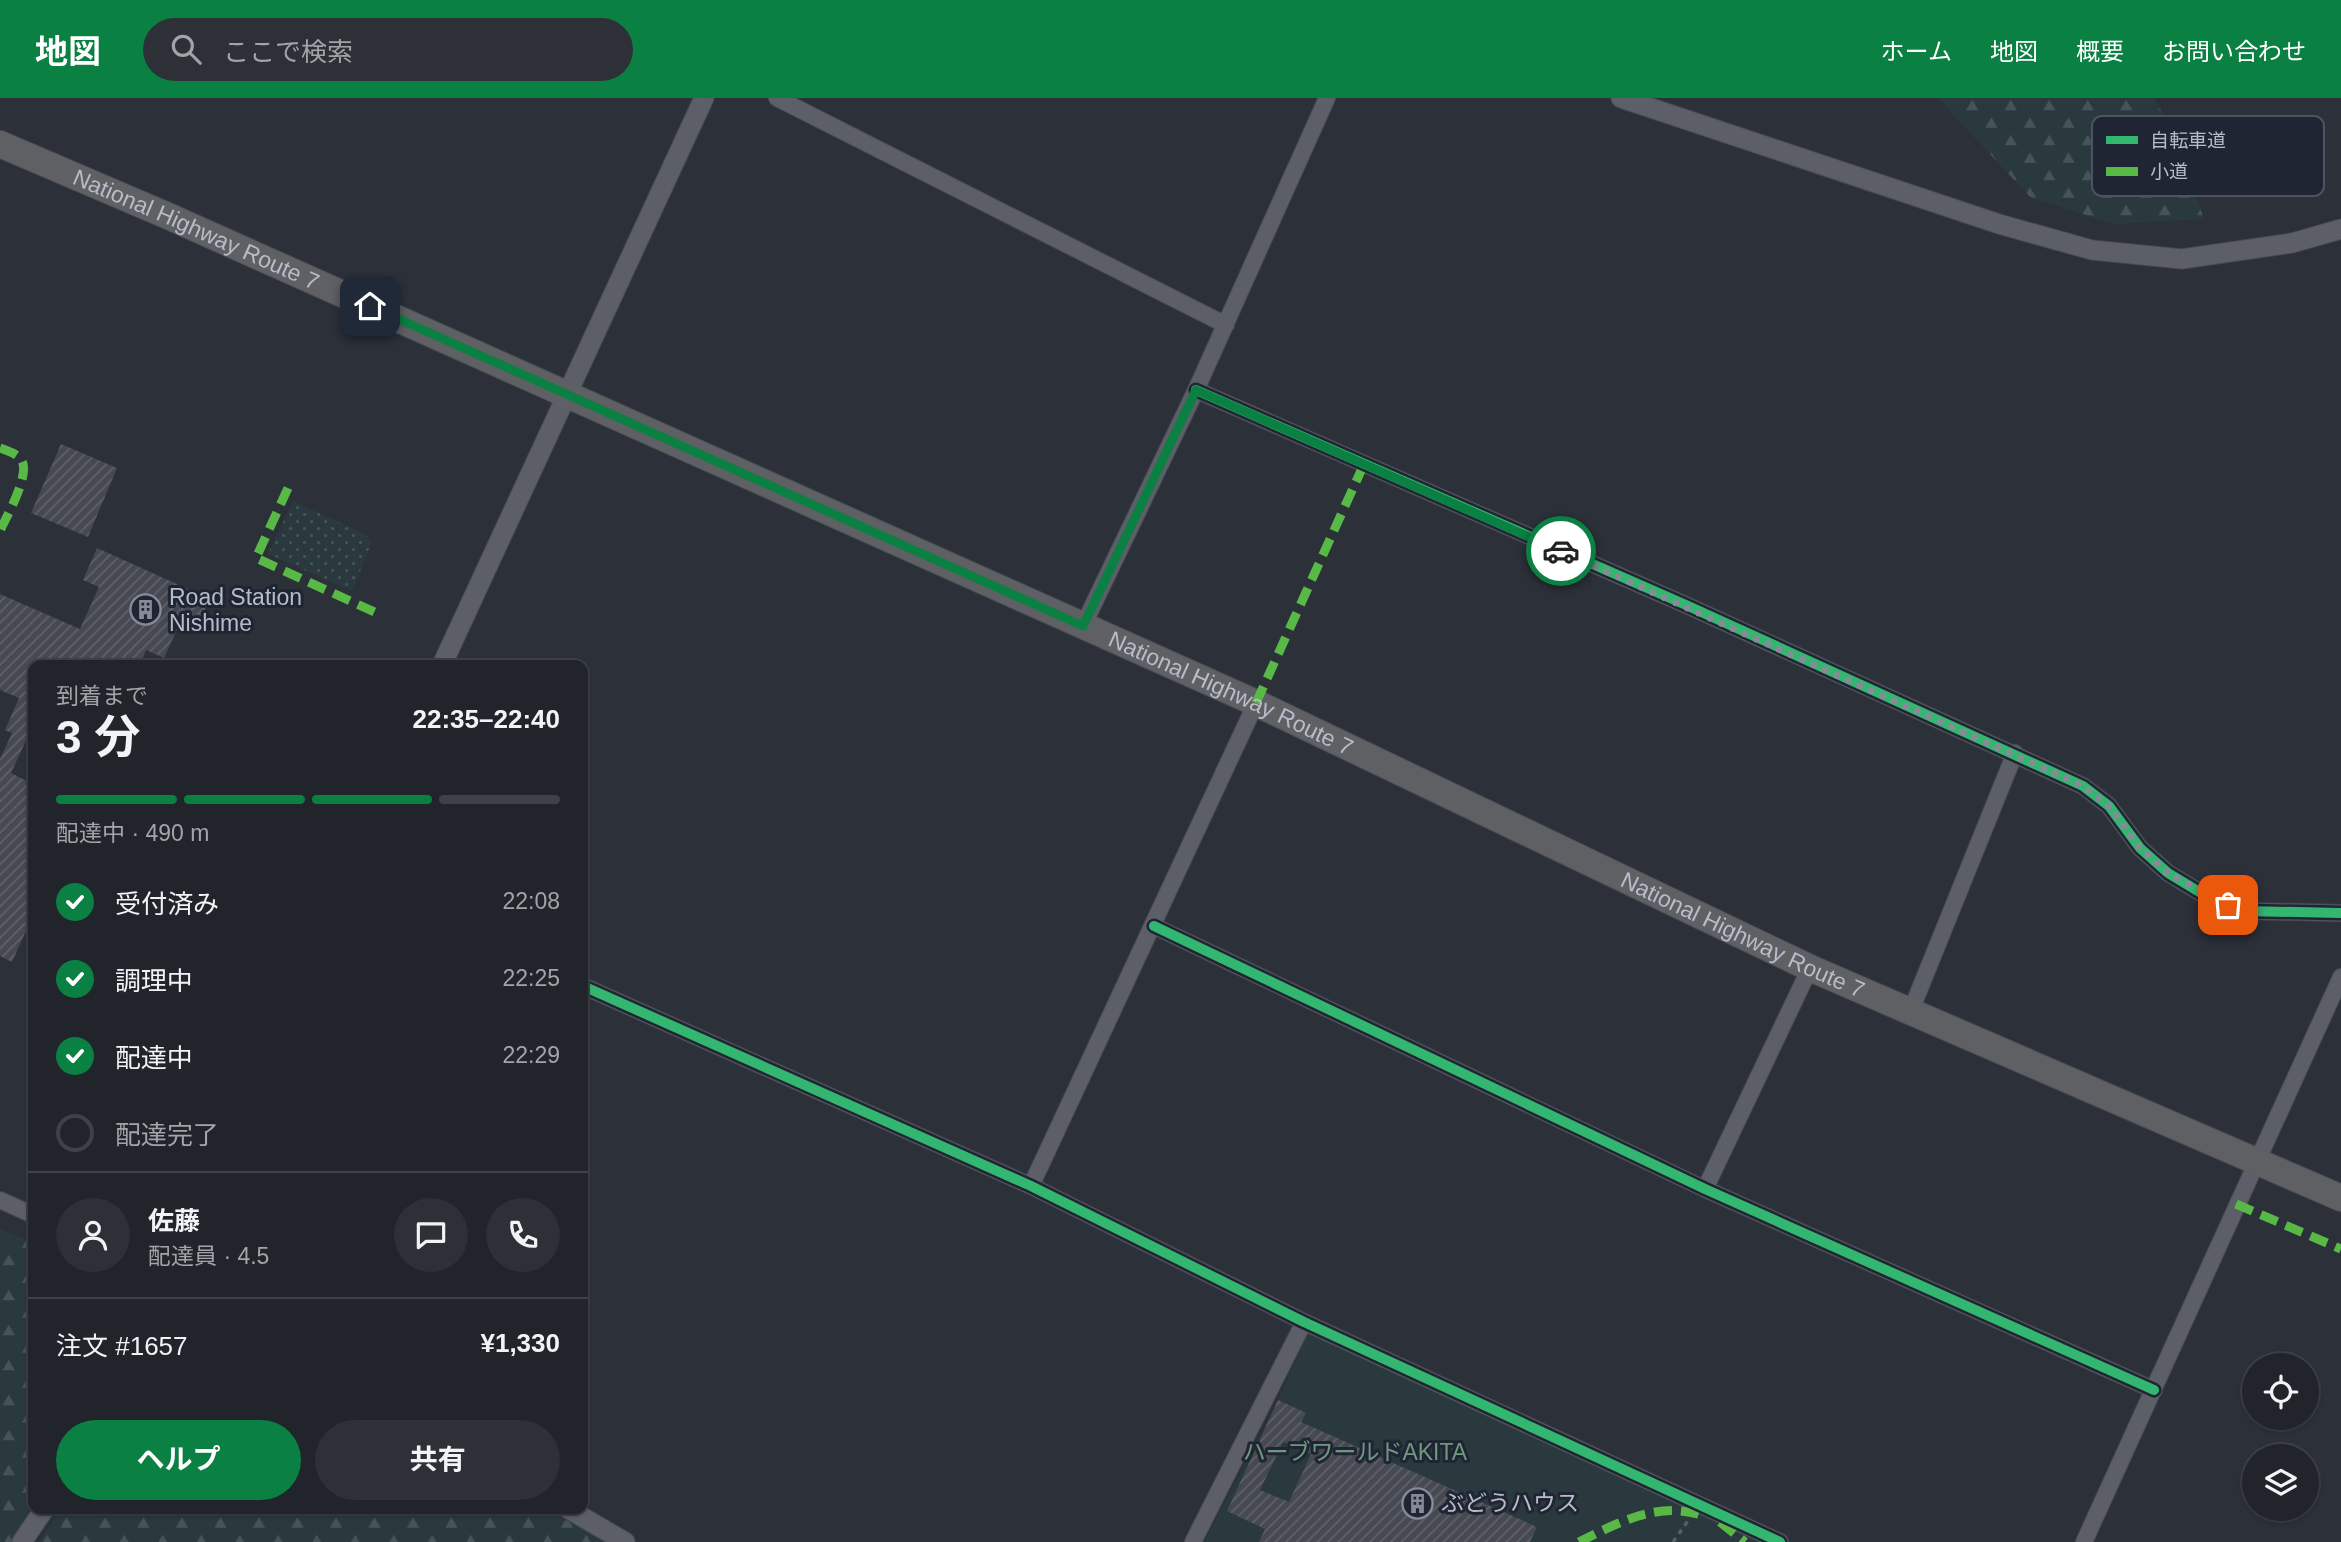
<!DOCTYPE html>
<html lang="ja">
<meta charset="utf-8">
<style>
:root{--surface:#21242b;--page:#2d3037;--text:#f1f3f6;--muted:#a2a4a9;--line:#3e4147;--accent:#0b8043}
body{margin:0;font-family:Helvetica,"Noto Sans JP",sans-serif;background:var(--page);color:var(--text);height:100vh;display:flex;flex-direction:column;font-size:26px;white-space:nowrap}
*{box-sizing:border-box;margin:0}
p{font-size:23px;color:var(--muted)}
.icon{flex:none;width:38px;height:38px;fill:none;stroke:currentColor;stroke-width:2;stroke-linecap:round;stroke-linejoin:round}
.map{position:relative;flex:1;overflow:hidden}
.panel{position:absolute;left:28px;top:562px;width:560px;height:854px;display:flex;flex-direction:column;background:var(--surface);border-radius:14px;box-shadow:0 2px 5px #0004,0 0 0 2px var(--line)}
.panel>*{flex:none}
.buttons{position:absolute;left:2242px;top:1255px;display:grid;gap:14px}
.buttons a{display:grid;place-items:center;width:77px;height:77px;border-radius:50%;background:var(--surface);box-shadow:0 2px 5px #0004,0 0 0 2px var(--line);font-size:35px}
.pin{position:absolute;display:grid;place-items:center;width:60px;height:60px;color:#fff;margin:-30px;border-radius:14px;box-shadow:0 4px 10px #0006}
.courier{position:absolute;display:grid;place-items:center;width:70px;height:70px;margin:-35px;border:5px solid #0b8043;border-radius:50%;background:#fff;color:#222;box-shadow:0 2px 9px #0007}
.headline em{font-style:normal;font-weight:700}
.headline div{display:flex;flex-direction:column-reverse}
.headline{display:flex;align-items:center;justify-content:space-between;height:119px;padding:0 28px}
h1{font-size:46px;font-weight:700;line-height:52px}
.bar{display:grid;grid-template-columns:repeat(4,1fr);gap:10px 7px;align-content:center;height:84px;padding:0 28px}
.bar i{height:9px;border-radius:5px;background:var(--line)}
.bar .active{background:var(--accent)}
.bar p{grid-column:span 4}
.line{display:flex;align-items:center;gap:18px;padding:0 28px;border-top:2px solid var(--line)}
.line div{flex:1}
.round{display:grid;place-items:center;flex:none;width:74px;height:74px;border-radius:37px;background:var(--page)}
ol{padding:0 28px;list-style:none}
li{display:flex;align-items:center;gap:21px;height:77px}
li p{margin-inline-start:auto}
li .icon{padding:7px;border-radius:50%;background:var(--accent);color:#fff;stroke-width:4}
li:last-child{color:var(--muted)}
li i{width:38px;height:38px;border:4px solid var(--line);border-radius:50%}
.action{display:flex;gap:14px;margin-top:auto;padding:14px 28px}
.action a{flex:1;height:80px;border-radius:42px;background:var(--accent);color:#fff;font-size:28px;font-weight:700;line-height:80px;text-align:center}
.action a+a{background:var(--page);color:var(--text)}
header{display:flex;align-items:center;gap:42px;box-sizing:border-box;height:98px;padding:0 35px;background:var(--accent);color:#fff}
header strong{font-size:33px}
nav{display:flex;gap:38px;margin-inline-start:auto;font-size:24px}
.search{width:490px;height:63px;background:var(--page);display:flex;align-items:center;gap:18px;box-sizing:border-box;padding:0 24px;border-radius:38px;color:var(--muted);font-size:26px}
.map>svg:first-child{display:block}
</style>
<header>
<strong>地図</strong>
<div class="search"><svg class="icon" aria-label="search" viewBox="0 0 24 24"><circle cx="10" cy="10" r="6"/><path d="M15 15l6 6"/></svg>ここで検索</div>
<nav><a>ホーム</a><a>地図</a><a>概要</a><a>お問い合わせ</a></nav>
</header>
<div class="map">
<svg width="2341" height="1444" viewBox="0 0 2341 1444">
<defs>
<pattern id="forest-firs" width="22" height="20" patternUnits="userSpaceOnUse" patternTransform="scale(1.75)"><rect width="22" height="20" fill="#29393e"/><path d="M5 1l3.5 6h-7zM16 11l3.5 6h-7z" fill="#465459"/></pattern>
<pattern id="park-dots" width="8" height="8" patternUnits="userSpaceOnUse" patternTransform="scale(1.75)"><rect width="8" height="8" fill="#29393e"/><path d="M2 2h.1M6 6h.1" fill="none" stroke="#465459" stroke-width="1.8" stroke-linecap="round"/></pattern>
<pattern id="building-hatch" width="6" height="6" patternUnits="userSpaceOnUse" patternTransform="scale(1.75)"><rect width="6" height="6" fill="#464951"/><path d="M-1 1l2-2M0 6l6-6M5 7l2-2" fill="none" stroke="#5e6169"/></pattern>
</defs>
<rect width="100%" height="100%" fill="#2c3039"/>
<path fill="url(#forest-firs)" d="M1938 0H2155L2179 49 2204 121 2114 126 2030 99Z
M0 1131 33 1145V1405L13 1444H0Z
M61 1410 547 1411 605 1444H39Z"/>
<path fill="url(#park-dots)" d="M293 403 365 436 372 444 352 493 268 456Z"/>
<path fill="#29393e" d="M1309 1232 1764 1444H1204L1275 1309Z"/>
<path fill="url(#building-hatch)" fill-rule="evenodd" d="M61 346 117 370 88 439 31 415Z
M97 450 210 501 196 532 180 525 164 560 146 552 140 567H33V627L11 675 33 686V817L12 864 0 858V661L12 635 5 632 19 600 0 592V496L80 531 99 489 83 482Z
M1278 1302 1306 1315 1301 1324 1537 1429 1530 1444H1259L1265 1431 1227 1413ZM1283 1344 1311 1356 1289 1404 1260 1392Z"/>
<g fill="none" stroke-linecap="round" stroke-linejoin="round">
<defs>
<path id="minor" d="M777 0 1226 227
M1196 292 1686 507 2083 688 2109 708 2140 750 2168 775 2211 801 2244 813 2341 815
M1083 528 1196 292 1327 0
M1154 828 1705 1091 2154 1292
M583 888 1031 1088 1304 1224 1780 1444
M1910 915 2015 655
M1031 1088 1256 605
M1705 1091 1810 870
M0 1102 33 1117
M1193 1444 1304 1224
M2084 1444 2341 879"/>
<path id="tertiary" d="M1621 0 1999 126 2092 152 2182 161 2292 145 2341 131
M442 567 704 0
M567 1410 625 1444
M22 1444 45 1410"/>
<g id="trunk">
<path id="s1" d="M0 46 168 118 1256 605 1810 870 2341 1100"/>
</g>
</defs>
<use href="#minor" stroke="#484b52" stroke-width="18"/>
<use href="#tertiary" stroke="#484b52" stroke-width="21"/>
<use href="#trunk" stroke="#494c55" stroke-width="28"/>
<path stroke="#595e64" stroke-width="3.5" stroke-dasharray="5 5" stroke-linecap="butt" d="M1673 1444 1690 1420"/>
<use href="#minor" stroke="#5c5f67" stroke-width="16"/>
<use href="#tertiary" stroke="#5c5f67" stroke-width="19"/>
<use href="#trunk" stroke="#5e6064" stroke-width="26"/>
<path stroke="#58b947" stroke-width="9" stroke-dasharray="18 9" stroke-linecap="butt" d="M0 350C6 352 15 355 20 360 33 373 7 417 0 433
M288 390 256 460 381 517
M1256 605 1364 366
M2236 1106 2341 1151
M1720 1424 1745 1444
M1579 1444C1617 1425 1658 1403 1701 1417"/>
<defs>
<path id="cycleway" d="M1196 292 1686 507 2083 688 2109 708 2140 750 2168 775 2211 801 2244 813 2341 815
M1154 828 1705 1091 2154 1292
M583 888 1031 1088 1304 1224 1780 1444"/>
</defs>
<use href="#cycleway" stroke="#202534" stroke-width="15"/>
<use href="#cycleway" stroke="#33b770" stroke-width="10"/>
</g>
<g fill="none" stroke-linecap="round" stroke-linejoin="round">
<path stroke="#868b97" stroke-width="7" stroke-dasharray="0 12.6" d="M1561 453 2083 688 2109 708 2140 750 2168 775 2228 807"/>
<path stroke="#0b8043" stroke-width="9" d="M370 208 1083 528 1196 292 1561 453"/>
</g>
<defs>
<symbol id="building-ring" viewBox="-11 -11 22 22"><circle r="9.5" fill="#202534" stroke="#868b97" stroke-width="1.5"/><path d="M-4-6H4V6H1V3H-1V6H-4ZM-2.5-4.3h1.7v1.8h-1.7ZM.8-4.3h1.7v1.8H.8ZM-2.5-1h1.7V.8h-1.7ZM.8-1h1.7V.8H.8Z" fill="#868b97"/></symbol>
</defs>
<g fill-rule="evenodd">
<use href="#building-ring" x="128" y="494" width="35" height="35"/>
<use href="#building-ring" x="1400" y="1388" width="35" height="35"/>
</g>
<g text-anchor="middle" dominant-baseline="central" stroke-width="6" stroke-linejoin="round" paint-order="stroke">
<g font-size="23" fill="#b7bcc9" stroke="#202534">
<text stroke="none"><textPath href="#s1" startOffset="214">National Highway Route 7</textPath></text>
<text stroke="none"><textPath href="#s1" startOffset="1348">National Highway Route 7</textPath></text>
<text stroke="none"><textPath href="#s1" startOffset="1914">National Highway Route 7</textPath></text>
</g>
<g font-size="23" fill="#b7bcc9" stroke="#202534" text-anchor="start">
<text x="169" y="499">Road Station<tspan x="169" dy="26">Nishime</tspan></text>
<text x="1441" y="1405">ぶどうハウス</text>
</g>
<g font-size="23" fill="#70987f" stroke="#202534">
<text x="1355" y="1354">ハーブワールドAKITA</text>
</g>
</g>
<rect x="2092" y="18" width="232" height="80" rx="10" fill="#202534" stroke="#4d5261" stroke-width="2"/>
<rect x="2106" y="38" width="32" height="8" fill="#33b770"/>
<rect x="2106" y="69" width="32" height="9" fill="#58b947"/>
<g font-size="19" fill="#b7bcc9">
<text x="2150" y="49">自転車道</text>
<text x="2150" y="80">小道</text>
</g>
</svg>
<div class="buttons">
<a><svg class="icon" aria-label="locate" viewBox="0 0 24 24"><circle cx="12" cy="12" r="6"/><path d="M12 2v4M12 18v4M2 12h4M18 12h4"/></svg></a>
<a><svg class="icon" aria-label="layers" viewBox="0 0 24 24"><path d="M12 4l9 5-9 5-9-5zM3 14l9 5 9-5"/></svg></a>
</div>
<div class="pin" style="left:2228px;top:807px;background:#ea580c"><svg class="icon" aria-label="bag" viewBox="0 0 24 24"><path d="M5 8h14l-1 12H6zM9 8a3 3 0 0 1 6 0"/></svg></div>
<div class="pin" style="left:370px;top:208px;background:#1f2937"><svg class="icon" aria-label="home" viewBox="0 0 24 24"><path d="M3 11l9-7 9 7M6 9v11h12V9"/></svg></div>
<div class="courier" style="left:1561px;top:453px"><svg class="icon" aria-label="car" viewBox="0 0 24 24"><path d="M5 17H2v-5l4-1 3-4h7l3 4 3 1v5h-3M9 17h6M6 11h13"/><circle cx="7" cy="17" r="2"/><circle cx="17" cy="17" r="2"/></svg></div>
<section class="panel">
<div class="headline"><div><h1>3 分</h1><p>到着まで</p></div><em>22:35–22:40</em></div>
<div class="bar"><i class="active"></i><i class="active"></i><i class="active"></i><i></i><p>配達中 · 490 m</p></div>
<ol>
<li><svg class="icon" aria-label="check" viewBox="0 0 24 24"><path d="M5 12l5 5 9-10"/></svg>受付済み<p>22:08</p></li>
<li><svg class="icon" aria-label="check" viewBox="0 0 24 24"><path d="M5 12l5 5 9-10"/></svg>調理中<p>22:25</p></li>
<li><svg class="icon" aria-label="check" viewBox="0 0 24 24"><path d="M5 12l5 5 9-10"/></svg>配達中<p>22:29</p></li>
<li><i></i>配達完了</li>
</ol>
<div class="line" style="height:126px"><a class="round"><svg class="icon" aria-label="person" viewBox="0 0 24 24"><circle cx="12" cy="8" r="4"/><path d="M4 21q1-7 8-7t8 7"/></svg></a><div><b>佐藤</b><p>配達員 · 4.5</p></div><a class="round"><svg class="icon" aria-label="chat" viewBox="0 0 24 24"><path d="M4 5h16v11H9l-5 4z"/></svg></a><a class="round"><svg class="icon" aria-label="phone" viewBox="0 0 24 24"><path d="M5 4h4l2 5-3 2q2 4 5 5l2-3 5 2v4C11 20 4 13 5 4z"/></svg></a></div>
<div class="line" style="height:91px"><div>注文 #1657</div><b>¥1,330</b></div>
<div class="action"><a>ヘルプ</a><a>共有</a></div>
</section>
</div>
